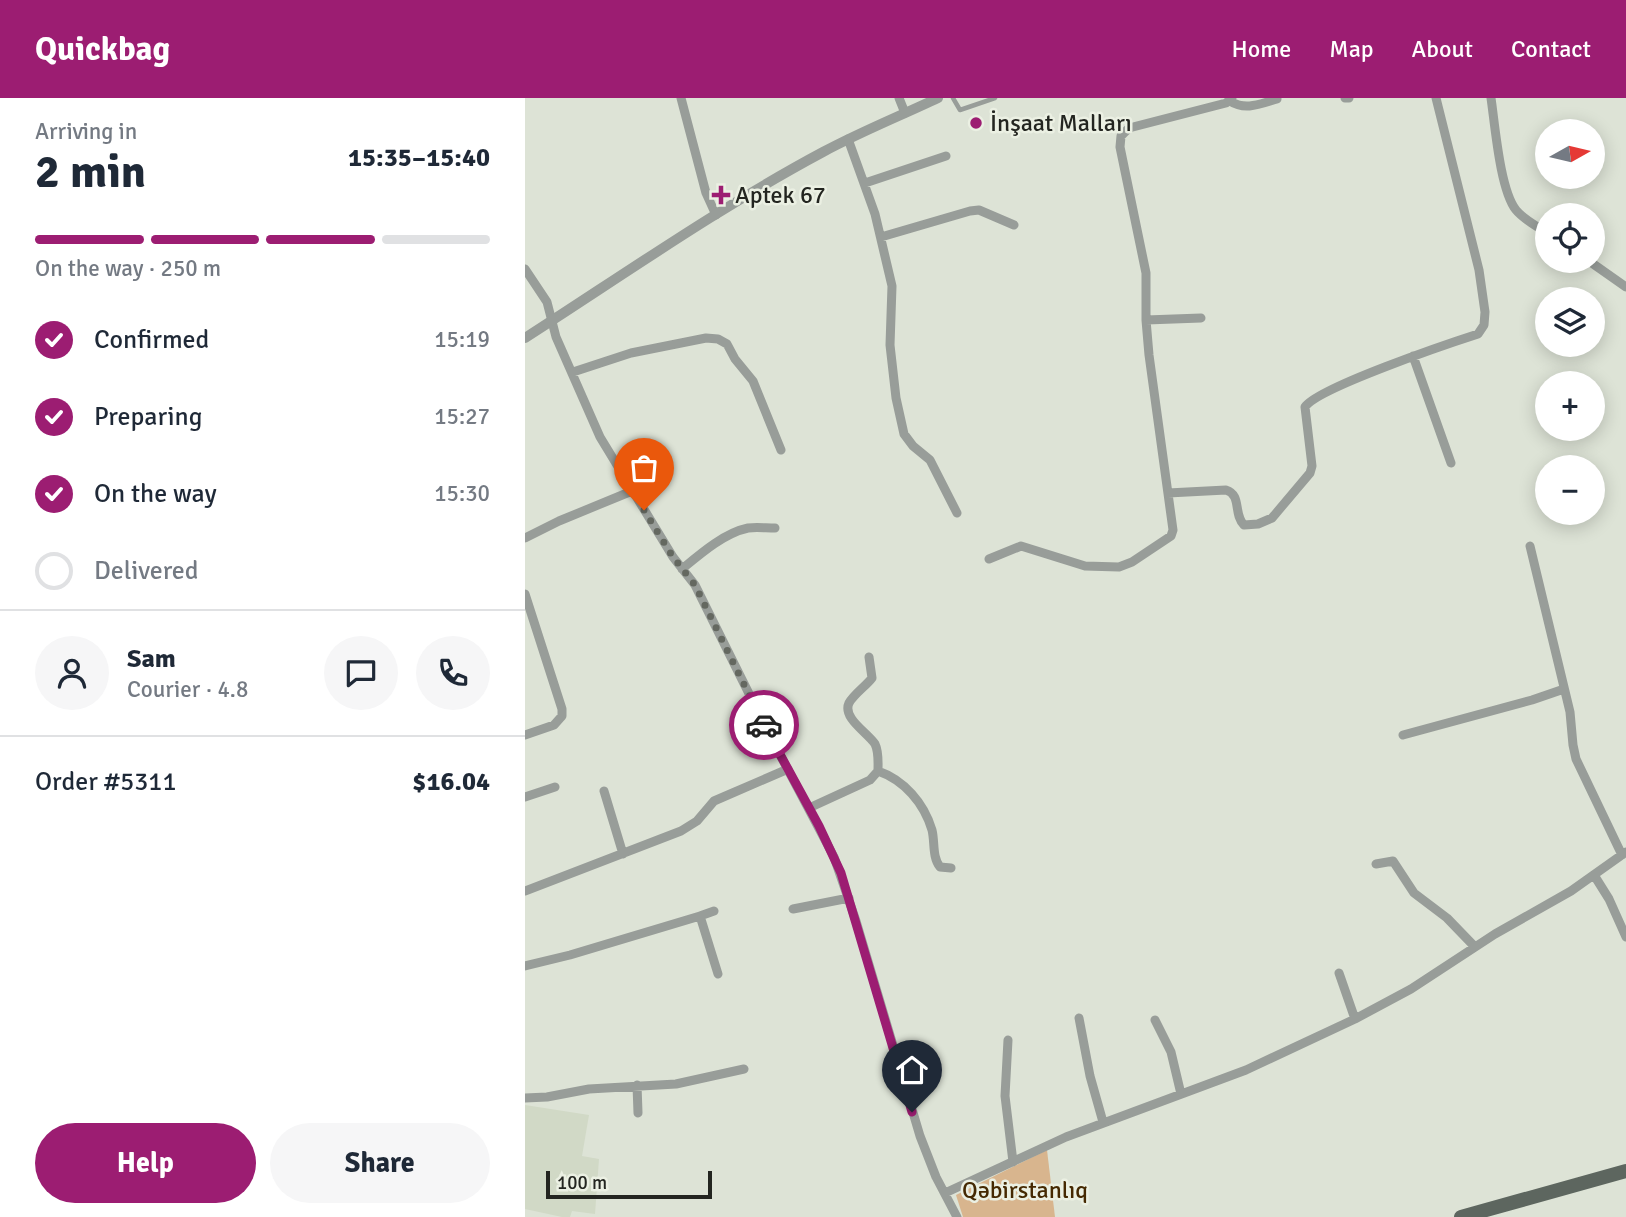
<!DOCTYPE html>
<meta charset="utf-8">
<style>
:root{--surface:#fff;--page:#f6f6f7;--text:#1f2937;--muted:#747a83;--line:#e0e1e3;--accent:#9c1d72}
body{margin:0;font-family:Signika,sans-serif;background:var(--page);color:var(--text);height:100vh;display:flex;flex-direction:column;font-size:26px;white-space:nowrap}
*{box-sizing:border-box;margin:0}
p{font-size:23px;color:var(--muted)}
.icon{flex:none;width:38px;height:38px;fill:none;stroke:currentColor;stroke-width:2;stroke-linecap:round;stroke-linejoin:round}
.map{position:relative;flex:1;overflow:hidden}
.sheet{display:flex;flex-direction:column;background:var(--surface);width:525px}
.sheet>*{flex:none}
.needle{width:46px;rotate:82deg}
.buttons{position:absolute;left:1010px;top:21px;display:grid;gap:14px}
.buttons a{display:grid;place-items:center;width:70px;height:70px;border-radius:50%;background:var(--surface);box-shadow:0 4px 18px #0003;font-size:35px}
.scale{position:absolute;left:21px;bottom:18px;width:166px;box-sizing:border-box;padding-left:7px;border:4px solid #232520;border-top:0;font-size:19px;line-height:24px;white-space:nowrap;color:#232520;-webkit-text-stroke:5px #ebf0e3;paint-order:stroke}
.pin{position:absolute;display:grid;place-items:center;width:60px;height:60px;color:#fff;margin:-72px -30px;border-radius:50% 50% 50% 0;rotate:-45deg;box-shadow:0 0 7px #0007}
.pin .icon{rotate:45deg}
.courier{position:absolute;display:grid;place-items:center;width:70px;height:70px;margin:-35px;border:5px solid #9c1d72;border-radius:50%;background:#fff;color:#222;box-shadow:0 2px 9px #0007}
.head em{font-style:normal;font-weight:700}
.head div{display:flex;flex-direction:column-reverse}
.head{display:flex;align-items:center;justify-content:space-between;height:119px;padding:0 35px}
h1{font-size:46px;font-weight:700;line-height:52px}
.bar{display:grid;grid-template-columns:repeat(4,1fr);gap:10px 7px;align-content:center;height:84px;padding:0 35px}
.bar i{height:9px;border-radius:5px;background:var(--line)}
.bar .selected{background:var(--accent)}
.bar p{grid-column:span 4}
.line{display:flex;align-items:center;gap:18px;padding:0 35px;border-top:2px solid var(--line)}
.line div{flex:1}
.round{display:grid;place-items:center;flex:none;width:74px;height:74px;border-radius:37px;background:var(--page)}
ol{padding:0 35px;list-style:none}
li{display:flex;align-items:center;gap:21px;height:77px}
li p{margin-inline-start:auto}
li .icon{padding:7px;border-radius:50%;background:var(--accent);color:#fff;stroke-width:4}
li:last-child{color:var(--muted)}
li i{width:38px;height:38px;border:4px solid var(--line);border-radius:50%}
.action{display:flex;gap:14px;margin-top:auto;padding:14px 35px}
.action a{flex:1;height:80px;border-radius:42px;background:var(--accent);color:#fff;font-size:28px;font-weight:700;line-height:80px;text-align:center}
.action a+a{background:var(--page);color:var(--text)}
header{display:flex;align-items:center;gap:42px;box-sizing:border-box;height:98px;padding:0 35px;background:var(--accent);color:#fff}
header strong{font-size:33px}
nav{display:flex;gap:38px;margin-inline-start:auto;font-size:24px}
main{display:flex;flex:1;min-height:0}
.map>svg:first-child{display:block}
</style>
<header>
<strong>Quickbag</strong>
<nav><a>Home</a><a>Map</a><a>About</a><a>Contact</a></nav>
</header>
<main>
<section class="sheet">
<div class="head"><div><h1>2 min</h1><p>Arriving in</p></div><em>15:35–15:40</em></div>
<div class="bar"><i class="selected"></i><i class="selected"></i><i class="selected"></i><i></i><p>On the way · 250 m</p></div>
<ol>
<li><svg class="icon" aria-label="check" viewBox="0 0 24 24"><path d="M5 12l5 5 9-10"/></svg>Confirmed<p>15:19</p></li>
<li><svg class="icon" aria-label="check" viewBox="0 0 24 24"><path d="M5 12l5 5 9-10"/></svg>Preparing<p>15:27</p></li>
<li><svg class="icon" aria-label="check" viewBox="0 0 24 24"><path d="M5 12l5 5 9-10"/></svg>On the way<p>15:30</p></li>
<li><i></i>Delivered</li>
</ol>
<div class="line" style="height:126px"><a class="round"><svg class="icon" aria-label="person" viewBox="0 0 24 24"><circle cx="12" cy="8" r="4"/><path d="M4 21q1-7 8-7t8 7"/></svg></a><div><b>Sam</b><p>Courier · 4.8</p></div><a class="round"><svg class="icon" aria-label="chat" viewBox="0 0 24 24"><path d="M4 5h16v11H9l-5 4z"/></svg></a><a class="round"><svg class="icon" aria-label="phone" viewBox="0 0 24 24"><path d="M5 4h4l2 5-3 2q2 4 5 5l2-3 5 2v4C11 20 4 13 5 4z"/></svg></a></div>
<div class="line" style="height:91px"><div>Order #5311</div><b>$16.04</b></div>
<div class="action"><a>Help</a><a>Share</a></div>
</section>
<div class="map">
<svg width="1101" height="1119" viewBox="0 0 1101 1119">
<rect width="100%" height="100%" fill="#dde3d6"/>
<path fill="#d1d9c6" d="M0 1007 64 1017 57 1058 74 1061 70 1116 47 1113 45 1119H37L0 1111Z"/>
<path fill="#d8b58e" d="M522 1052 530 1119H438L431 1097Z"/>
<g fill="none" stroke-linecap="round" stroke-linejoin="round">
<path stroke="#989d99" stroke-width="4.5" d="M428 0 435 12 470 0"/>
<path stroke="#989d99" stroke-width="9" d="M156 0 181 95 191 117
M374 0 380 15
M820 0H824
M966 0C970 27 975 92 991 112 999 122 1012 128 1022 135
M705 3C720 13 735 6 752 1
M323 41 350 116 367 188 365 247 371 300 379 336 388 348 405 362 432 415
M340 85 421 58
M356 139 445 113 454 112 489 127
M1064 163 1101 189
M0 171 22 204 31 239 75 339 148 459 170 487 244 636 309 759 331 823 395 1038 411 1079 432 1119
M621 222 676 220
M888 258 926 365
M48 274 106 255 181 240 193 241 202 246 210 261 228 283 256 352
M643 395 701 392C717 397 708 416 719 427L733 426 747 420 785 375 787 368 780 309C792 290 925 245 953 236L959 227 960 214 954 172 911 0
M0 440 34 423 107 393
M1005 448 1045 614 1048 647 1051 661 1097 757
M464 461 496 448 560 468 594 469 607 464 646 438 648 432 624 257 621 222V175L595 49 596 38 604 30 701 5 707 0
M157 471C175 456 199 435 223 430 231 429 241 430 250 430
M0 496 37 611V618L29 627 0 637
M878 637 1007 602 1039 591
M353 673C379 682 399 705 407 732 410 744 407 759 415 769L426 770
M79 693 98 756
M0 699 30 689
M284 710 345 682 353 673C353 664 354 654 350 646 343 635 317 620 324 605 329 596 341 588 347 580L344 559
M851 766 868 763 889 795 922 820 950 849
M1069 777 1084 801 1101 839
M0 793 156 733 172 723 189 703 263 671
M268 811 324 800
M175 818 189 813
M0 868 45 857 175 818 193 876
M814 875 830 921
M554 920 565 978 578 1024
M630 922 646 954 656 996
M483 942 480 998 488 1064
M112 987 113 1015
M0 1000 22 999 64 991 151 986 219 971
M420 1095 541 1039 721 972 830 921 886 891 970 836 1046 793 1101 754"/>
<path stroke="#989d99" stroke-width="10" d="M0 240C98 177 195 109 298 54 335 34 375 18 413 0"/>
<path stroke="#5d665f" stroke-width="14" d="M936 1119 1101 1073"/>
</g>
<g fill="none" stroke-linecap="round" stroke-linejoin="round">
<path stroke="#646860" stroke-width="7" stroke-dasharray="0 12.6" d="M119 412 148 459 170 487 239 627"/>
<path stroke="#9c1d72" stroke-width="9" d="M239 627 294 728 316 775 387 1014"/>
</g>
<g fill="#9c1d72" stroke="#ebf0e3" stroke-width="2.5">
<circle cx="451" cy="25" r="7"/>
<path d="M192.5 86.5h7v7h7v7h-7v7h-7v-7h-7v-7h7z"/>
</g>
<g text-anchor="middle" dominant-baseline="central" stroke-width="5" stroke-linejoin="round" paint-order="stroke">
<g font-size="24" fill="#232520" stroke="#ebf0e3" text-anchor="start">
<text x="465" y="25">İnşaat Malları</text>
<text x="210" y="97">Aptek 67</text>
</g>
<g font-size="24" fill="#452902" stroke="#ebf0e3">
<text x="500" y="1092">Qəbirstanlıq</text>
</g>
</g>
</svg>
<div class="buttons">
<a><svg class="needle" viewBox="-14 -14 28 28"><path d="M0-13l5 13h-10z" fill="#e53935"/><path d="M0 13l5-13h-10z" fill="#747a83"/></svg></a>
<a><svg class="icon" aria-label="locate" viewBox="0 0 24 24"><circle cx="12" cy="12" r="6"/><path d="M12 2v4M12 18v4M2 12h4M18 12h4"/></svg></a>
<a><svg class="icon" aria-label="layers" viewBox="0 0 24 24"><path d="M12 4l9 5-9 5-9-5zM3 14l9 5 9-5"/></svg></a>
<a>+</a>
<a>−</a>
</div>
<div class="scale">100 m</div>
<div class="pin" style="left:119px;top:412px;background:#ea580c"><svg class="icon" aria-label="bag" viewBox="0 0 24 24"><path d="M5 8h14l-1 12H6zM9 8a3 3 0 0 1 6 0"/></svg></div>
<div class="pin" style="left:387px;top:1014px;background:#1f2937"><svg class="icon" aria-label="home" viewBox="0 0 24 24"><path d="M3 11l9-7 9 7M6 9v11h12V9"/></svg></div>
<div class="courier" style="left:239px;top:627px"><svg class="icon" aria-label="car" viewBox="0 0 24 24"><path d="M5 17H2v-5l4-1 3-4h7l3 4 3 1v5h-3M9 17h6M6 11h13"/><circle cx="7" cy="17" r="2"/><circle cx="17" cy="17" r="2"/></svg></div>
</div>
</main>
